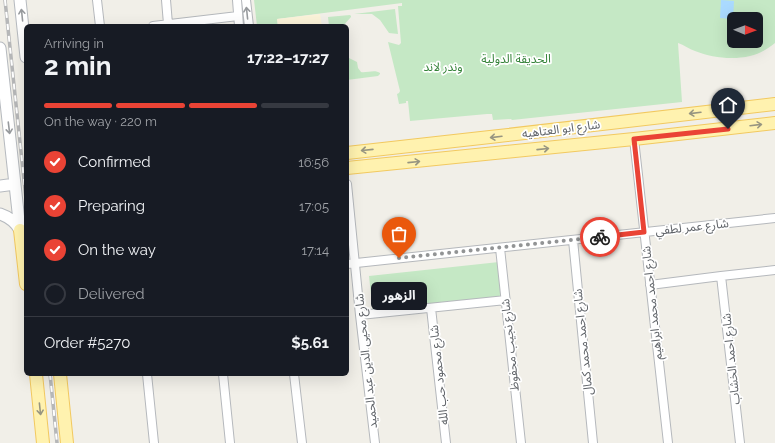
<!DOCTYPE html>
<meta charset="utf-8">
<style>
:root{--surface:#171b24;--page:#242831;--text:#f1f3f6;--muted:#9ea1a6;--line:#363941;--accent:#ea4335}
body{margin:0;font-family:Raleway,"Noto Sans Arabic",sans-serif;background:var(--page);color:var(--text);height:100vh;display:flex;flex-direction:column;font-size:15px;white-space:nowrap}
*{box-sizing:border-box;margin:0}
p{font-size:13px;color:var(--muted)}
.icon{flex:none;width:22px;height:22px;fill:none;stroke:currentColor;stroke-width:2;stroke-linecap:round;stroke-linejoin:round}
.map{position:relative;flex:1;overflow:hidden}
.drawer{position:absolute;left:24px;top:24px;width:325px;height:352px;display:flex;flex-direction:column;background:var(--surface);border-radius:6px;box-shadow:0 4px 16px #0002}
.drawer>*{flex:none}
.needle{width:26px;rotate:91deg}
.controls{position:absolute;left:727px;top:12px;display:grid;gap:8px}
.controls a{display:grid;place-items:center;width:36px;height:36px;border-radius:6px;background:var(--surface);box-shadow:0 4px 16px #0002;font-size:20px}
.pin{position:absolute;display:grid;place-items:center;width:34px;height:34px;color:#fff;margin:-41px -17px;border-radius:50% 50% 50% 0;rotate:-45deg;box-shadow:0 0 4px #0007}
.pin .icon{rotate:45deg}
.courier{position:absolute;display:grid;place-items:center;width:40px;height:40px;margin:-20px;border:3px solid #ea4335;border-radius:50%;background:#fff;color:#222;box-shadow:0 1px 5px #0007}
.bubble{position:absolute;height:28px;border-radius:6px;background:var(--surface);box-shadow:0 4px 16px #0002;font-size:13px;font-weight:700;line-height:28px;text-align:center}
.head em{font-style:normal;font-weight:700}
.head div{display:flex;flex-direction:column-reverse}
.head{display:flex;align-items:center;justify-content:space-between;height:68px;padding:0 20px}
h1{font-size:26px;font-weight:700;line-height:30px}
.bar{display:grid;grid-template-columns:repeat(4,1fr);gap:6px 4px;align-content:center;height:48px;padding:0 20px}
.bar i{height:5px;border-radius:3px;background:var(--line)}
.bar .selected{background:var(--accent)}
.bar p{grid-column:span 4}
.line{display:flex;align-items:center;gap:10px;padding:0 20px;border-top:1px solid var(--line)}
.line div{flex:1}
ol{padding:0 20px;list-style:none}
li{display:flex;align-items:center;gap:12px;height:44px}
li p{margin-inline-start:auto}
li .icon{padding:4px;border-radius:50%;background:var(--accent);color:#fff;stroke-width:4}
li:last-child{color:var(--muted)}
li i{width:22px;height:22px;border:2px solid var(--line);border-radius:50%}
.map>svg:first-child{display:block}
</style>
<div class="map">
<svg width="775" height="443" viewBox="0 0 775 443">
<rect width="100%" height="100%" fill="#f1efe8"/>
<path fill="#c5e8c5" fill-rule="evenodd" d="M254 0H775V43C767 49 760 54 750 56 733 60 712 58 695 51 689 49 684 45 678 43L682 102 512 120 511 119 493 120 492 114H487L410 121 408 101H406V103L399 104 397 94 399 93 400 91 388 42 399 45 401 43 398 6H402V3L277 19 278 26H257ZM734 19H756V41H734Z
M395 9 398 34 389 33 380 20 372 14H354Z
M350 15 351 16V17L343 26H329L328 17Z
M347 57 357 62 358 68 361 72C367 73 375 69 380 73V74L378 76 347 80Z
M499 262 501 299 373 314 369 276Z"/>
<path fill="#fbf3d9" d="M320 14 322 26H278L277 19Z"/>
<path fill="#aadaff" d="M721 0 734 1 733 19 720 18Z"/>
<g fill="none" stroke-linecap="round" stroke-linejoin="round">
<defs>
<path id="street" d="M97 0 100 26
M166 0 168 24
M237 0 239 26
M246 0 249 26
M153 26 238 16
M634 139 668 443
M347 184 360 315 375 443
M573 240 593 443
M500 248 521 443
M347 264 775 218
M721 276 740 443
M650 285 721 276 775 270
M431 308 446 443
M360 315 506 300
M147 374 154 443
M223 374 230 443
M294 374 302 443"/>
<path id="secondary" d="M20 0 26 57
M0 48 20 230
M0 186 15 184
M0 214C9 217 15 221 20 230"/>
<path id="primary" d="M347 153 490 137 775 104
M347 168 634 139 775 123
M20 230 26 284
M36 374 43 443
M60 374 67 443"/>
</defs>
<use href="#street" stroke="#b5b8bc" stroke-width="10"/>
<use href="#secondary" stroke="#b6babf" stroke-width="13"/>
<use href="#primary" stroke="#f2c960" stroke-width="14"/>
<use href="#street" stroke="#fff" stroke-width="8"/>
<use href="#secondary" stroke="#fff" stroke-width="11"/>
<use href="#primary" stroke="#fff2af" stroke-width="12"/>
<defs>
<path id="rail" d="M5 0 26 199
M50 374 57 443"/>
</defs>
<use href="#rail" stroke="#b6b7b8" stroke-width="3.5"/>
<use href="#rail" stroke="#fff" stroke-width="2" stroke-dasharray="6" stroke-linecap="butt"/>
</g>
<defs><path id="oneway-shaft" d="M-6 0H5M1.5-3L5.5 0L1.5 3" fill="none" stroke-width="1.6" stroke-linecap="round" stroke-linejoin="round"/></defs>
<g stroke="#979a9d">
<use href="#oneway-shaft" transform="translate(247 13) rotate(-96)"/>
<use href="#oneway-shaft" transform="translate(22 15) rotate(-96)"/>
<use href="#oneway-shaft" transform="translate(9 128) rotate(83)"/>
</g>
<g stroke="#979581">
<use href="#oneway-shaft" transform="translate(695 113) rotate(173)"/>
<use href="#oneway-shaft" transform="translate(756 125) rotate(-7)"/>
<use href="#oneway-shaft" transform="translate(496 137) rotate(173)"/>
<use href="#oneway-shaft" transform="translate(543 149) rotate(-6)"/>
<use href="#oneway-shaft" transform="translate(367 150) rotate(174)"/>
<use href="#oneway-shaft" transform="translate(414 162) rotate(-6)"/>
<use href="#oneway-shaft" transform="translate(40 409) rotate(84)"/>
</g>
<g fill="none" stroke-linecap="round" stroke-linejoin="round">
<path stroke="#929495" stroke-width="4" stroke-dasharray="0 7.2" d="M399 258 600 237"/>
<path stroke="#ea4335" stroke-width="5" d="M600 237 644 232 634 139 728 129"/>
</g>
<g text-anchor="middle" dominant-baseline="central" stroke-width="3.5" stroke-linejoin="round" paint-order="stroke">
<g font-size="12" fill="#348238" stroke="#fff">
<text x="516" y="59">الحديقة الدولية</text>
<text x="443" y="67">وندر لاند</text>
</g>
<g font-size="12" fill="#5f6368" stroke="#fff">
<text transform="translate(561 129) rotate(-7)">شارع ابو العتاهيه</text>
<text transform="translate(692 227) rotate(-6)">شارع عمر لطفي</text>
<text transform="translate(652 303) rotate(-96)">شارع احمد محمد ابراهيم</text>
<text transform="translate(583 342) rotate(-96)">شارع احمد محمد كمال</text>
<text transform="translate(510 345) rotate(-96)">شارع نجيب محفوظ</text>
<text transform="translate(731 359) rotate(-96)">شارع احمد الخشاب</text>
<text transform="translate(366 361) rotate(-96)">شارع محيى الدين عبد الحميد</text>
<text transform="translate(439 375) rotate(-96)">شارع محمود حب الله</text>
</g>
</g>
</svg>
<div class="controls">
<a><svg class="needle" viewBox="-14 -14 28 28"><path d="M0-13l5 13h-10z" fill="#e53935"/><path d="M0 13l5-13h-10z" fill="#9ea1a6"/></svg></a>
</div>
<div class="pin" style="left:399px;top:258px;background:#ea580c"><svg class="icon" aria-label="bag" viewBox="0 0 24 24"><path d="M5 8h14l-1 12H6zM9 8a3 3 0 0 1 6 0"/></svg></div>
<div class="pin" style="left:728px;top:129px;background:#1f2937"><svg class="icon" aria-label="home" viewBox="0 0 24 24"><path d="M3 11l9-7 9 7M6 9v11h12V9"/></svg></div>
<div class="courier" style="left:600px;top:237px"><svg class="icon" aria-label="bike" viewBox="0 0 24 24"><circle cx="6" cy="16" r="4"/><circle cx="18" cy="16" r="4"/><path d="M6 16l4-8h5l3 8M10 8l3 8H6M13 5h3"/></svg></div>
<div class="bubble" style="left:371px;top:282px;width:56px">الزهور</div>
<section class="drawer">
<div class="head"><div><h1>2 min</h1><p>Arriving in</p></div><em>17:22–17:27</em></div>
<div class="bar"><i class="selected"></i><i class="selected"></i><i class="selected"></i><i></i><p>On the way · 220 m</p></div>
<ol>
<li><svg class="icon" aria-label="check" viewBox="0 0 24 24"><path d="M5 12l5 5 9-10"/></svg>Confirmed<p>16:56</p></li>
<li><svg class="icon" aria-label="check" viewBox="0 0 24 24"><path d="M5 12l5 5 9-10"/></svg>Preparing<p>17:05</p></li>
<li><svg class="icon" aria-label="check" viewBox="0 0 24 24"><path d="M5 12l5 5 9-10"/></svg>On the way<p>17:14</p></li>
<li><i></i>Delivered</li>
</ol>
<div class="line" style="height:52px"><div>Order #5270</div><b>$5.61</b></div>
</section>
</div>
